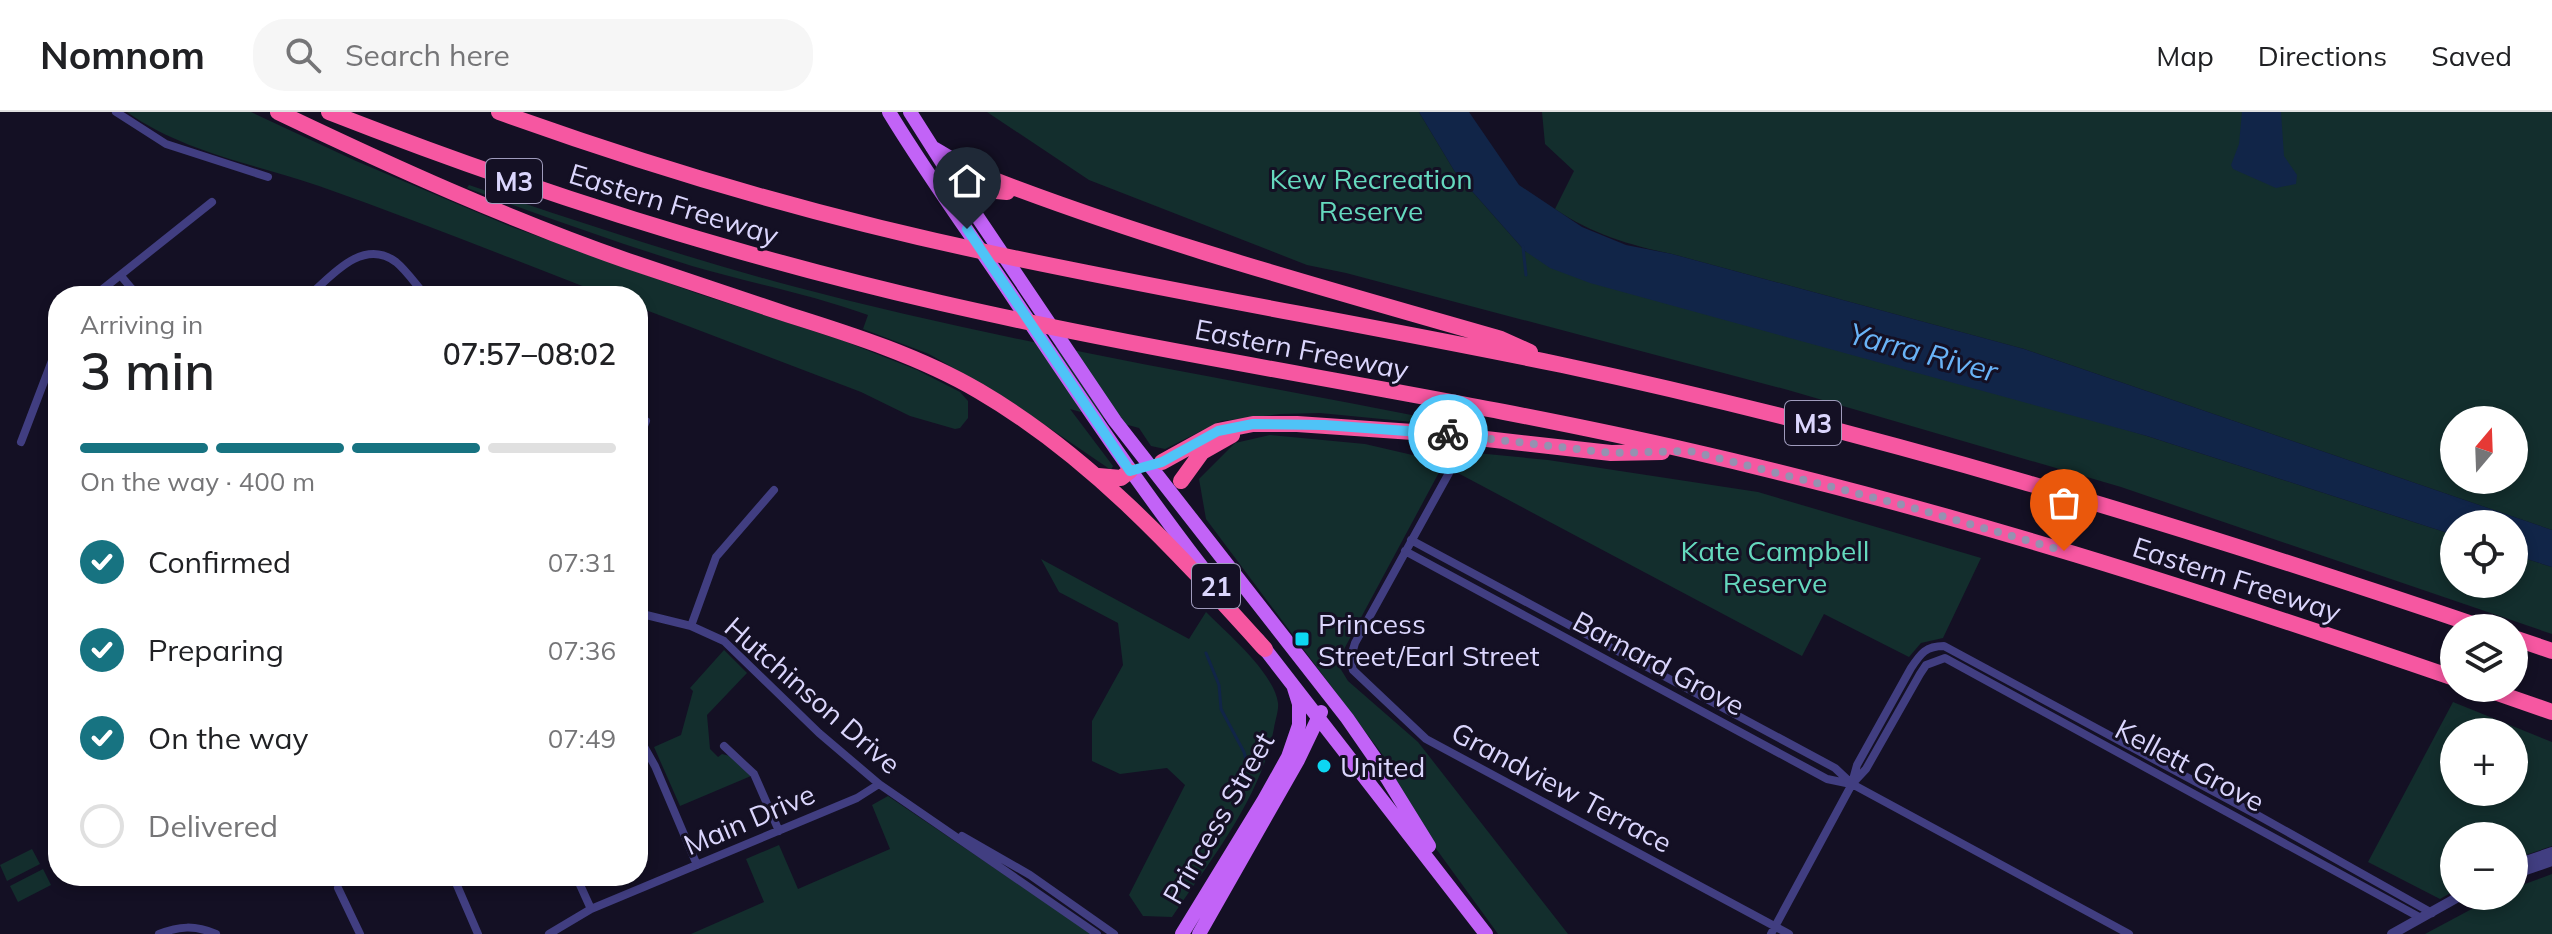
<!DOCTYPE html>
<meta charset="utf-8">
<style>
:root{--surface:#fff;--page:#f6f6f6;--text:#202124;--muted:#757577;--line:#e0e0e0;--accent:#177381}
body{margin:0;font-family:Mulish,sans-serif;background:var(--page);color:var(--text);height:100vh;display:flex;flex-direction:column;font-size:30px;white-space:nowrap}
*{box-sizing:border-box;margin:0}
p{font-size:26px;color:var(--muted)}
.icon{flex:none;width:44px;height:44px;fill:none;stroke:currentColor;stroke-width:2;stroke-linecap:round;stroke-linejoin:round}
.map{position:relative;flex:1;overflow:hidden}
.side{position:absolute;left:48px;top:174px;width:600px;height:600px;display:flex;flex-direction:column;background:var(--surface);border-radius:32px;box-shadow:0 4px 12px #0003}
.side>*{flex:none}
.needle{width:52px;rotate:19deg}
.fabs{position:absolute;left:2440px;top:294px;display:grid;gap:16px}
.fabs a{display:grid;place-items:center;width:88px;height:88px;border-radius:50%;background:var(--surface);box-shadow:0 4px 12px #0003;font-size:40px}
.pin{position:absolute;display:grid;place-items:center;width:68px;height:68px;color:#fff;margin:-82px -34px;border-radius:50% 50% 50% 0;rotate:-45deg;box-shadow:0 0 8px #0007}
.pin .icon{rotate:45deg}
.courier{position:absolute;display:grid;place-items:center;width:80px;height:80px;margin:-40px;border:6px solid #4fc3f7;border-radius:50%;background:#fff;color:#222;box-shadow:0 2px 10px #0007}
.head em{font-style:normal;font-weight:600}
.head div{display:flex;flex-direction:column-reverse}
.head{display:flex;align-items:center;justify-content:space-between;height:136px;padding:0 32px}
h1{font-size:52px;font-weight:600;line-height:60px}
.bar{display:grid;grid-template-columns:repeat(4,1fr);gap:12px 8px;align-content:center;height:96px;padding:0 32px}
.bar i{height:10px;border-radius:6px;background:var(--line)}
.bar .active{background:var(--accent)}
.bar p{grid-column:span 4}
ol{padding:0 32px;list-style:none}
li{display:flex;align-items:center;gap:24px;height:88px}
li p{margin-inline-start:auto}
li .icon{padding:8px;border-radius:50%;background:var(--accent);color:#fff;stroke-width:4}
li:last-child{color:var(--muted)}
li i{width:44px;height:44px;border:4px solid var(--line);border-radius:50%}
header{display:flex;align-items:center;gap:48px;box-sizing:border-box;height:112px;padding:0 40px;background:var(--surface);border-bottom:2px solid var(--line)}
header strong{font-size:38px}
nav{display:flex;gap:44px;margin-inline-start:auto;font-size:28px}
.search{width:560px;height:72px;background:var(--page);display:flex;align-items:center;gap:20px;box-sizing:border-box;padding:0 28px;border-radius:32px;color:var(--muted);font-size:30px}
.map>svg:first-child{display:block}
</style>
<header>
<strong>Nomnom</strong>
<div class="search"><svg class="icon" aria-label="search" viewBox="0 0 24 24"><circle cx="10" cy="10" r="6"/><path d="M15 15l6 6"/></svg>Search here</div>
<nav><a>Map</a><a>Directions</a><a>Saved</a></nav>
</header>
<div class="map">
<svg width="2552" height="822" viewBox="0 0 2552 822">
<rect width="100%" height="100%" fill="#141024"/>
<path fill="#132e2d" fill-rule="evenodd" d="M127 0H251L356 49 512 115 696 181 844 229 917 258 960 280 968 289V306L960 316 955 317 910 304 861 280 638 195V184H608C512 147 416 108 319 74 254 52 183 40 127 0Z
M987 0H1419L1455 60 1525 139 2147 324 2454 423V472H2514V443L2552 455V522L2121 375 1788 278 1346 161 1307 153 1089 68Z
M1542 0H2552V418L2024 237 1672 142C1629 133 1592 122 1555 97L1574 59 1545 32ZM2454 308H2514V368H2454Z
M469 73C576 109 683 145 792 174 1003 230 1219 265 1432 307L1433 312 1320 301 1280 302 1221 309 1165 337 1151 334 1139 316 1070 297 1113 354 1111 358 1004 285 929 242 863 217 868 203C810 182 750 171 692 154 616 130 542 104 467 76Z
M1270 323 1365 332 1434 348 1443 353 1342 541 1340 556 1348 569 1418 630 1568 822H1498L1429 727 1382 642 1206 407 1199 367 1235 331Z
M1466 340 1548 348 1758 380 1981 446 1943 526 1921 531 1909 545 1824 502 1802 544 1456 360Z
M1041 447 1189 527 1206 500C1228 522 1274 561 1278 591 1279 598 1275 609 1274 616 1261 686 1211 747 1172 805L1143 804 1129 783 1185 673 1167 656 1120 662 1092 649V609L1123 553 1118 511 1059 480Z
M724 538 747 561 707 603 710 637 718 645 722 642 730 644 751 664 680 694 654 635 681 623 693 579 690 576Z
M2453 590 2552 630V734L2514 747V724H2454V779L2440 787 2368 750ZM2514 620V680H2454V620Z
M888 684 1092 822H691L764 790 746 747 779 733 798 777 890 737 872 693Z
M32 737 40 752 7 769 0 753Z
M43 757 51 773 18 790 10 774Z
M2552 762V822H2425L2496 784H2514V776Z"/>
<path fill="#112548" d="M1419 0H1469L1519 73 1582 115 1626 133 1672 142 2024 237 2552 418V455L2514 443V412H2454V423L2147 324 1590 171 1550 156 1525 139 1455 60Z
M2242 0H2281L2284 44 2297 63 2296 72 2276 76 2233 57 2231 53 2239 32Z"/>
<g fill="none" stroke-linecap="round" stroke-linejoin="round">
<path stroke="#112548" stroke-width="3" d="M1523 135 1526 163
M1206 541 1219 573 1221 597 1244 640 1249 659"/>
<path stroke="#413e81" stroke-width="8" d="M116 0 166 32 268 65
M121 164 132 177 149 184
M94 184 212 90
M309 184C331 164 363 125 396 150 407 159 416 173 426 184
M638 329 646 309
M21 330 58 233
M1449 361 1355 531 1350 548 1353 558 1426 627 1789 822
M1411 428 1835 656 1852 672 2129 822
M1405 439 1827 667 1851 672
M638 501 691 514 724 529 819 621 879 672 1097 822
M691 514 716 445 774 378
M638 624 655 654 697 753
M724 634 754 662 779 719
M1852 671 1857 653 1911 556C1921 541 1926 534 1944 534L2259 704 2432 801
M962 724 1030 763 1114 822
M453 764 478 822
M576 764 591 797
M338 776 360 822
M159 822C179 814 195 813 216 822
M549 822 591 797 857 686 879 672
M1771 822 1852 672 1866 657 1920 562 1926 553 1945 546 2421 806"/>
<path stroke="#413e81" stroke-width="10" d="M2514 753 2552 740
M2514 762 2552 749
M2392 822 2460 784"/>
<path stroke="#c263f7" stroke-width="14" d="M889 0C926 61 968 119 1008 178 1075 278 1141 378 1216 473
M910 0 962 82 1115 309 1347 606 1374 645 1429 734
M932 35 976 61
M1258 528 1486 822
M1182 822 1264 688 1288 645 1299 613V592L1294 576
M1199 822 1298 648 1321 600"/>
<path stroke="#f657a1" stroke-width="16" d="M278 0C393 55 508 107 628 149 682 167 735 185 789 203 853 223 921 245 979 279 1092 345 1178 441 1265 537
M329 0C528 78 732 143 941 191 1189 248 1442 282 1690 339 1950 398 2203 480 2454 566
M499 0C660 58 827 107 995 142 1183 182 1373 214 1562 253 1876 320 2181 413 2484 516
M976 61C1147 128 1324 176 1501 227L1530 240
M976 77 1007 80
M1162 350 1218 319 1253 312H1297L1442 322 1611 341 1662 340
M1098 364 1121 366 1130 359
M1181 369 1202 340 1232 323
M2514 526 2552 539
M2483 576 2552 600"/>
</g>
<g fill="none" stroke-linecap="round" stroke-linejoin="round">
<path stroke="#9591b1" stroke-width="8" stroke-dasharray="0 14.4" d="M1448 322 1611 341 1690 339 1903 393 2064 439"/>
<path stroke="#4fc3f7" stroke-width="10" d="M967 117 1130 359 1162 350 1218 319 1253 312 1324 313 1448 322"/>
</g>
<g fill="#0dd7f2" stroke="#141024" stroke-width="3">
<rect x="1294" y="519" width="16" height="16" rx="4"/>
<circle cx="1324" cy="654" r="8"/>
</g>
<g text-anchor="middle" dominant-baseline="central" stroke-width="6" stroke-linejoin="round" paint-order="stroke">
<g fill="#141024" stroke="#9f9bbc" stroke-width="2">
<rect x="486" y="47" width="56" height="44" rx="6"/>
<rect x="1785" y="289" width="56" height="44" rx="6"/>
<rect x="1192" y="452" width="48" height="44" rx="6"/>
</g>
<g font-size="26" font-weight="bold" fill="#dbd6fd">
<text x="514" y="69">M3</text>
<text x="1813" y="311">M3</text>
<text x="1216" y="474">21</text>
</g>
<g font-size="28" fill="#65d9be" stroke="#141024">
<text x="1371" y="66">Kew Recreation<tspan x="1371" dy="32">Reserve</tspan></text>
<text x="1775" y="438">Kate Campbell<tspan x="1775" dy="32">Reserve</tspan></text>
</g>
<g font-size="28" fill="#dbd6fd" stroke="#141024">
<text transform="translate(674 92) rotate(17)">Eastern Freeway</text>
<text transform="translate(1302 237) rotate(11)">Eastern Freeway</text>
<text transform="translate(2237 467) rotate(18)">Eastern Freeway</text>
<text transform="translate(1659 551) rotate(28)">Barnard Grove</text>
<text transform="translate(813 583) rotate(41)">Hutchinson Drive</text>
<text transform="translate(2190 653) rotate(28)">Kellett Grove</text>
<text transform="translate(1562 675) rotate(28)">Grandview Terrace</text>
<text transform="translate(1218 706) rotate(-60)">Princess Street</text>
<text transform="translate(749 707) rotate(-23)">Main Drive</text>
</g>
<g font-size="28" fill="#dbd6fd" stroke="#141024" text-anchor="start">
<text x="1318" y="511">Princess<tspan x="1318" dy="32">Street/Earl Street</tspan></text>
<text x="1340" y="654">United</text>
</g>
<g font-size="30" font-style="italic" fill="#69b3f7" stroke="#141024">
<text transform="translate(1923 240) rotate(15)">Yarra River</text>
</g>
</g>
</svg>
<div class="fabs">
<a><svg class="needle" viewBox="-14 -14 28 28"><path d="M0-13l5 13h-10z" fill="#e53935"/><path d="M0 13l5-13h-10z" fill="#757577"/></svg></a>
<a><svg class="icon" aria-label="locate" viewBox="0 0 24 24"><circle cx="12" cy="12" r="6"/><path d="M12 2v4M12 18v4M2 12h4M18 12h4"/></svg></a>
<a><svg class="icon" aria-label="layers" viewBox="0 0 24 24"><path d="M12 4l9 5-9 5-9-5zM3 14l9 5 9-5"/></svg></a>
<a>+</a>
<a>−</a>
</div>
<div class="pin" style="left:2064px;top:439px;background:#ea580c"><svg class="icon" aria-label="bag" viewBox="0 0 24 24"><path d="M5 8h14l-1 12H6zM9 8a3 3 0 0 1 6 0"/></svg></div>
<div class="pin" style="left:967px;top:117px;background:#1f2937"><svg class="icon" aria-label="home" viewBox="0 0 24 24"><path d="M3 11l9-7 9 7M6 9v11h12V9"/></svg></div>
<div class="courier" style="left:1448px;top:322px"><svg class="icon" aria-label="bike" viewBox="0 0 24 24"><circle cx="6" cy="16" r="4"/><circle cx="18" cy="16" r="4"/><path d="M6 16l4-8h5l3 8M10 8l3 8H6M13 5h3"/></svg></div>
<section class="side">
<div class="head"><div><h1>3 min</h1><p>Arriving in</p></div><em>07:57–08:02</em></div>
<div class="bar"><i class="active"></i><i class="active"></i><i class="active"></i><i></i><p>On the way · 400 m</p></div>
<ol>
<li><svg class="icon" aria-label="check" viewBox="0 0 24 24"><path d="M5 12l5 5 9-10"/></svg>Confirmed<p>07:31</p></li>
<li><svg class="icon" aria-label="check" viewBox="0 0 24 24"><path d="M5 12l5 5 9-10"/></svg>Preparing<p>07:36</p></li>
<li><svg class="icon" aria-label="check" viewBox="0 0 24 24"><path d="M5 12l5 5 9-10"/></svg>On the way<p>07:49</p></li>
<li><i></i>Delivered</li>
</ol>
</section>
</div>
